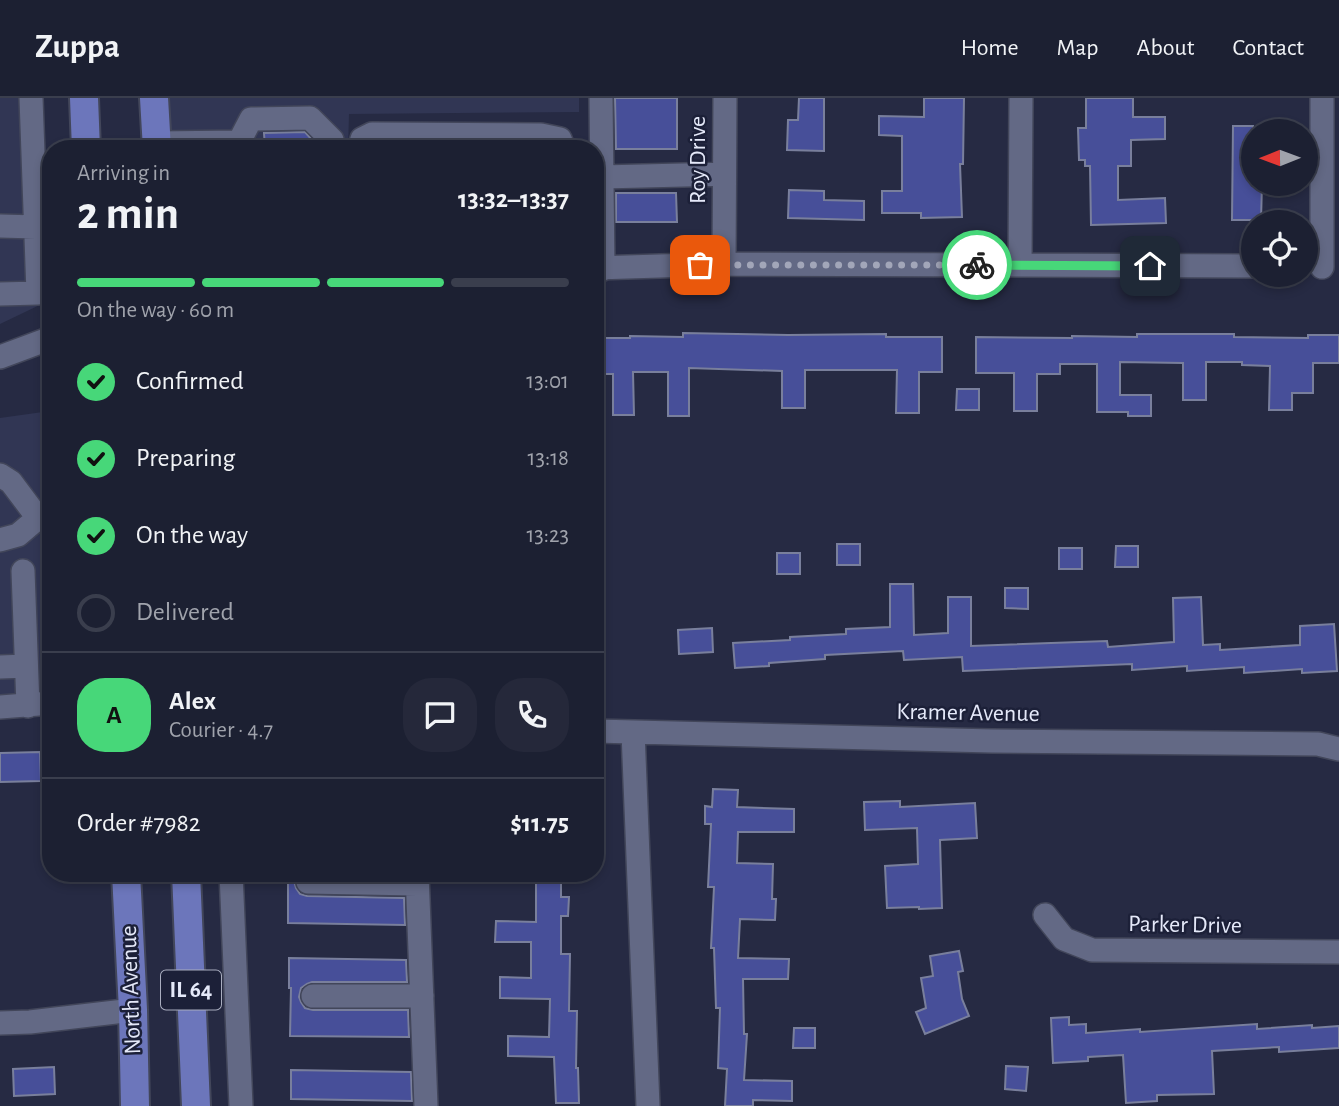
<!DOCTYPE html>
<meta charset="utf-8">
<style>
:root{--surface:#1c2032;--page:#25283a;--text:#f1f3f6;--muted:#a0a3ac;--line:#3a3e4d;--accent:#47d779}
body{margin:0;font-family:"Alegreya Sans",sans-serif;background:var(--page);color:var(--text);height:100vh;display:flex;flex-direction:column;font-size:26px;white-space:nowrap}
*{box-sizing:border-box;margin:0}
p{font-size:23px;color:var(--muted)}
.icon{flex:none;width:38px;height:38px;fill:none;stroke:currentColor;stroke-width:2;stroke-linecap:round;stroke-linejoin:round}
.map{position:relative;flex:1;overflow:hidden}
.drawer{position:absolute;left:42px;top:42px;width:562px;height:742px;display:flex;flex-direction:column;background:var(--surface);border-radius:28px;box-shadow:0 4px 10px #0003,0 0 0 2px var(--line)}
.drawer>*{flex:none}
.needle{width:46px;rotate:269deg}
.controls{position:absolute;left:1241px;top:21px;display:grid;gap:14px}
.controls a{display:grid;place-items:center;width:77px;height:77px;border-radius:50%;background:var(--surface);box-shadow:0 4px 10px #0003,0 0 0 2px var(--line);font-size:35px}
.pin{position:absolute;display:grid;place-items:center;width:60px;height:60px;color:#fff;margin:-30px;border-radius:14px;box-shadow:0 4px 10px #0006}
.courier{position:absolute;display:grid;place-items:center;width:70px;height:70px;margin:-35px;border:5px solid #47d779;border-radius:50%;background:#fff;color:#222;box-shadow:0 2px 9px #0007}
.headline em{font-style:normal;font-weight:600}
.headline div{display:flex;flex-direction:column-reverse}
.headline{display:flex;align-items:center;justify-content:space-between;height:119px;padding:0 35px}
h1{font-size:46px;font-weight:600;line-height:52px}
.bar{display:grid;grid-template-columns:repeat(4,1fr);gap:10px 7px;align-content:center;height:84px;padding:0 35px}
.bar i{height:9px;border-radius:5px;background:var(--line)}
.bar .on{background:var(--accent)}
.bar p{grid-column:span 4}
.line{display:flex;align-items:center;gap:18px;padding:0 35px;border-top:2px solid var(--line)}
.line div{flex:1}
.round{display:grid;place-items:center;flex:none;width:74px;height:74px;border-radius:28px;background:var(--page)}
ol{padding:0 35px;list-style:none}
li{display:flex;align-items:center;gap:21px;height:77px}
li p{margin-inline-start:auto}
li .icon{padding:7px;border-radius:50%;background:var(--accent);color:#111;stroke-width:4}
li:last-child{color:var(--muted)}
li i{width:38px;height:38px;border:4px solid var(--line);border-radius:50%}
header{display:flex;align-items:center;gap:42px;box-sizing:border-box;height:98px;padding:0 35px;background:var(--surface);border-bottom:2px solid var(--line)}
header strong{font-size:33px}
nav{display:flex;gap:38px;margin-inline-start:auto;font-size:24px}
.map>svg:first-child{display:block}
</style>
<header>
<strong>Zuppa</strong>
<nav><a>Home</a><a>Map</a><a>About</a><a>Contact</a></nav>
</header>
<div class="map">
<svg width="1339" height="1008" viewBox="0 0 1339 1008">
<rect width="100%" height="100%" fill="#262a43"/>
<path fill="#313654" d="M0 0H38L48 203 0 226Z
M161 0H579V14L349 16 348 51H164Z
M50 313 51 613 0 615V320Z"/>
<path fill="#474f99" stroke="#797f9c" stroke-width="2" d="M615 0H677V51H616Z
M799 0H824V53L787 52 788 22H798Z
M924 0H964L963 66H960L962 119 921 120V115H882V93H902V38L879 37V18L924 19Z
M1086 0H1133V19H1165V41L1131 42V68H1118V102L1165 100 1166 125 1091 127 1090 68H1085V62H1079L1078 30H1086Z
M1233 28H1253V86H1262L1261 122H1232Z
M305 34 313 43V51H265L264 35Z
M789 92 824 93V102L864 103V122L788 120Z
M616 95H676L677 124H616Z
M683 235 788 237 886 236V239H942V274H919V315H896L897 272H805V310H782V273L689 270V318H668V274H633L634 317H613V276H595V240H630V238L683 239Z
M1137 236H1234V239L1308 240V237H1339V265H1313V295H1292V312H1269L1270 268 1242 267V264H1206V302H1183V265L1120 264V297H1151V318H1128V314H1097V266H1060V276H1037V313H1014V275H976V239L1072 240V238L1137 239Z
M957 291H979V312H956Z
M837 446H860V467H837Z
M1116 448H1138V469H1115Z
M1059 450H1082V471H1059Z
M777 455H800V476H777Z
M890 486H913L914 537 948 535V499H971V548L1107 543 1108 549 1174 544 1173 500 1201 499 1203 547 1220 546V552L1300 547V528L1334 526 1337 573 1302 575V571L1244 575V569L1187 573V568L1132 572V566L963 573 962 559 904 562 903 553 825 557V561L769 565V568L735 570 733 545 790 542V539L846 536V531L890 529Z
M1005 490H1028V511L1005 510Z
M712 530 713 554 679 556 678 532Z
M40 654 41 683 0 684V655Z
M713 691 738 692 737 709 794 711V734H738L737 765 773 766 772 801H776L775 822 740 821 738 860 789 861 788 881H743L744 936H747L744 982 792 983V1003L753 1002V1008H725L727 971 718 970 720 910H716L714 850H711L714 789H708L711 726H705V708L712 709Z
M900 703V709L975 705 977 740 940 742 942 810 919 811V809L887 810 885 768 918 766 917 730 865 732 864 704Z
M288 775H297L294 783 296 790 300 796 307 798 404 800 405 827 288 825Z
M536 775H561V799H569L568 818H561V856H570L569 913H577L576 970H578L579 1005H556L554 959 508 958V938L549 939 550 901 500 900V879L531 880V844H495L496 823 536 824Z
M959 853 963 873 958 874 962 901 969 918 925 936 916 914 926 910 921 880 933 878 930 858Z
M289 860 406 862 407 884H312L307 886 301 890 299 899 301 904 305 910 313 912H408L409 939 290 938 291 890H289Z
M1069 919V927L1086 926V935L1140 931V934L1257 926V931L1312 927V930L1339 928V950L1279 954V949L1212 953 1214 996 1157 997V1003L1126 1005 1123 957 1088 959V963L1053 965 1051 920Z
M794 930H815V950H793Z
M1006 968 1028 969 1026 993 1005 991Z
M54 969 55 996 14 998 13 971Z
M291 972 411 974 412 1003 291 1001Z"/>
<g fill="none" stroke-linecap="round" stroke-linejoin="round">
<defs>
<path id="minor" d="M601 0 603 171
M1322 0V169
M156 45 239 44
M240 51 239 44 251 21 310 20 332 42V51
M359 51 362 41 372 36 541 37 560 41 564 51
M602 79 724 76
M0 128 36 129
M724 166 725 0
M1020 167 1021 0
M595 170 724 166 1253 168
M0 196 38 195 31 0
M0 259 51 240
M0 377 11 384 38 420
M0 442 18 437 38 420 51 421
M23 473 28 608
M0 569 26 568
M0 609 51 605
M595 633 992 643 1318 646 1339 651
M633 634 648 1008
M231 775 241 1008
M417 775 426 1008
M308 784 417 786
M1045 817 1064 841 1092 852 1339 854
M313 898H422
M0 925 30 924 133 912"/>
<path id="major" d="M84 0 86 51
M154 0 157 51
M126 775 133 912 135 1008
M186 775 196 1008"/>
</defs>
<use href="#minor" stroke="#42465a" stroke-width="26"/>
<use href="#major" stroke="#42465a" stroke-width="32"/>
<use href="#minor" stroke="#636985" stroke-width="23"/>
<use href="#major" stroke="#6c76bb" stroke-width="28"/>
</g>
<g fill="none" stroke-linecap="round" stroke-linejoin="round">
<path stroke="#a2a6b9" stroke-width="7" stroke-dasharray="0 12.6" d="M700 167H977"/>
<path stroke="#47d779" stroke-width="9" d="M977 167 1150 168"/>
</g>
<g text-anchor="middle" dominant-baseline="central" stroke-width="5" stroke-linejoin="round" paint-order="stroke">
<rect fill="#1c2038" stroke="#a9adbf" stroke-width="2" x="161" y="872.5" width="60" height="39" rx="5"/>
<g font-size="23" font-weight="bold" fill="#e5e9f9">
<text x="191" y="892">IL 64</text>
</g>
<g font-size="24" fill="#e5e9f9" stroke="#1c2038">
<text transform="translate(698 62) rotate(-90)">Roy Drive</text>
<text transform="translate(968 615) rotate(1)">Kramer Avenue</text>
<text transform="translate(1185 827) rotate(1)">Parker Drive</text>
<text transform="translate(131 892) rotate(-92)">North Avenue</text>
</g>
</g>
</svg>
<div class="controls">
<a><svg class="needle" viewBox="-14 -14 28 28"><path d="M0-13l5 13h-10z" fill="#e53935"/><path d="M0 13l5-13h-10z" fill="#a0a3ac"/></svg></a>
<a><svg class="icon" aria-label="locate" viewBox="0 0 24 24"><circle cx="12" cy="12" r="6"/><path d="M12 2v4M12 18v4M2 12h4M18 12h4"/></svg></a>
</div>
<div class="pin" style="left:700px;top:167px;background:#ea580c"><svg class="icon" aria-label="bag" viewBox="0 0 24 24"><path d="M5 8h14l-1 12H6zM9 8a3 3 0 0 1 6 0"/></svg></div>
<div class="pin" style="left:1150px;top:168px;background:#1f2937"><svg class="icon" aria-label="home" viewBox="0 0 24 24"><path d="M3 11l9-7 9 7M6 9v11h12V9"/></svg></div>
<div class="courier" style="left:977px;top:167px"><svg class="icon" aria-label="bike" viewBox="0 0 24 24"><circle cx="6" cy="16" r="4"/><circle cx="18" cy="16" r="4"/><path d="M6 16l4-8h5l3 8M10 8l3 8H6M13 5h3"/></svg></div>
<section class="drawer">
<div class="headline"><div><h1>2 min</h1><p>Arriving in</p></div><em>13:32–13:37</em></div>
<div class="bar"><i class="on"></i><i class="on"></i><i class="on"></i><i></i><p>On the way · 60 m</p></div>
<ol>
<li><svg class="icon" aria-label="check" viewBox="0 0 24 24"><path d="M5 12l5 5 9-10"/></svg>Confirmed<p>13:01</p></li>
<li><svg class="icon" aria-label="check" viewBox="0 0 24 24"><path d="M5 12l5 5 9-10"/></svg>Preparing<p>13:18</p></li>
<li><svg class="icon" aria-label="check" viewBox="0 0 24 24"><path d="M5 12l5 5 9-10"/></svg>On the way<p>13:23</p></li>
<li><i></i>Delivered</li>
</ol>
<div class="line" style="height:126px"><b class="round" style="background:var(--accent);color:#111">A</b><div><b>Alex</b><p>Courier · 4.7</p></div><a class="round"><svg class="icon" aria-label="chat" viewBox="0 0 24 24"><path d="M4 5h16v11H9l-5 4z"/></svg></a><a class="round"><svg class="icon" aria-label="phone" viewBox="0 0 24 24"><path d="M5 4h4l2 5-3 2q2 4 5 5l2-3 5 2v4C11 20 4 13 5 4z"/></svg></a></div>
<div class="line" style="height:91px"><div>Order #7982</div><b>$11.75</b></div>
</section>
</div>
